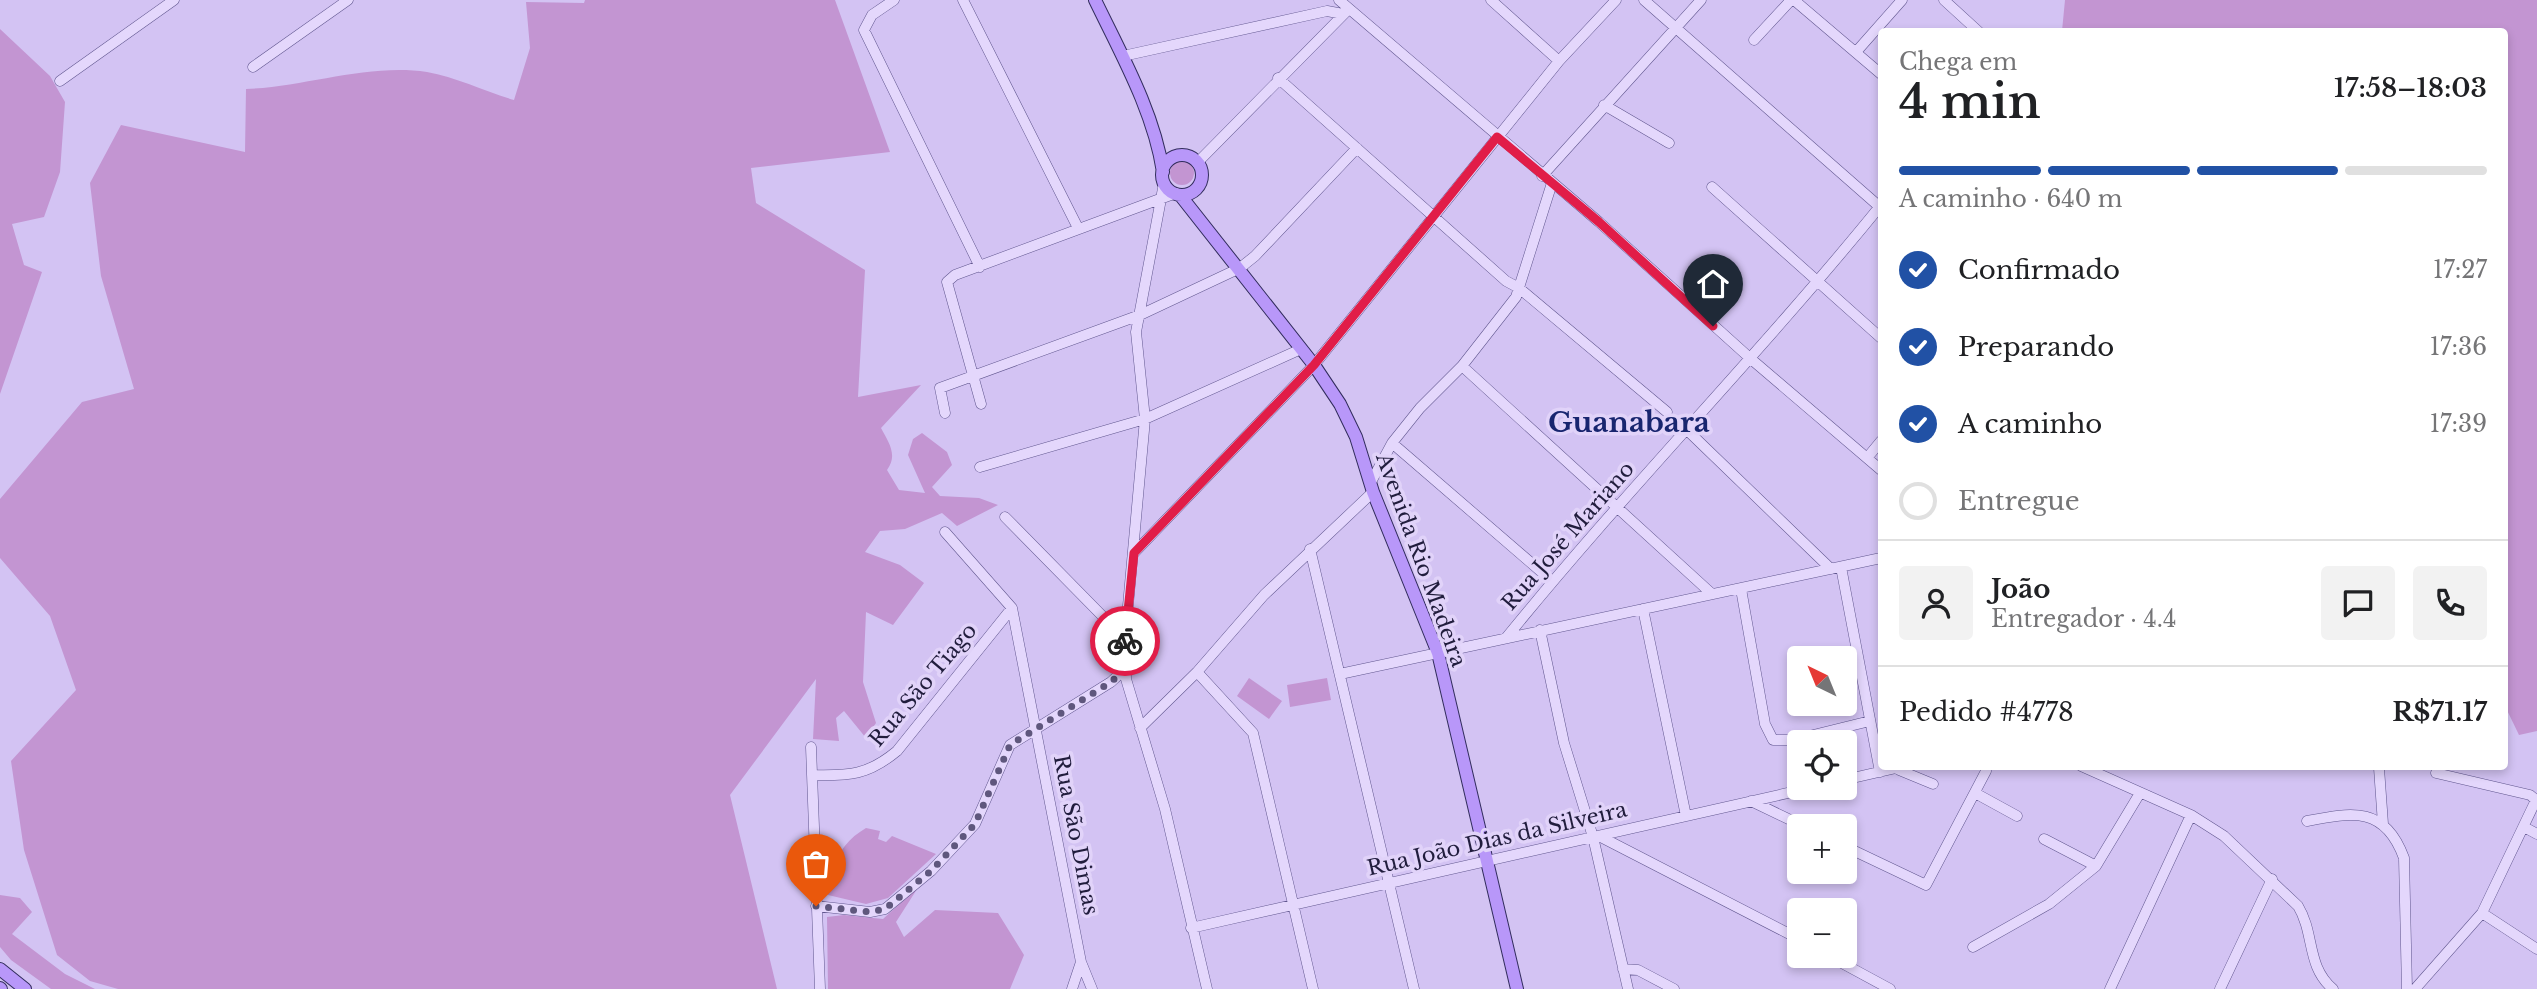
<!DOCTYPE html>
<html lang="pt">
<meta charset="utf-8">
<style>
:root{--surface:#fff;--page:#f2f2f2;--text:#202124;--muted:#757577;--line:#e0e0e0;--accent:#2151a5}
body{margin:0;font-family:"Libre Baskerville",serif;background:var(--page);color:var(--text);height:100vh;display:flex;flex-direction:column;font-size:26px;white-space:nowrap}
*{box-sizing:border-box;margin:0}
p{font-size:23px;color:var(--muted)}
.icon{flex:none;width:38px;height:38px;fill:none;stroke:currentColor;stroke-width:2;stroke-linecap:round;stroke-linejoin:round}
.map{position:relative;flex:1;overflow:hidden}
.panel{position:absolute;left:1878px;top:28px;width:630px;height:742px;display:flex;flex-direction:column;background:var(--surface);border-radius:7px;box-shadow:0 4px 10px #0003}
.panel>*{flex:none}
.needle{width:46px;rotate:317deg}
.fabs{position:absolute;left:1787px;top:646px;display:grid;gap:14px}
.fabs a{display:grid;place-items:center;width:70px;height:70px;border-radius:7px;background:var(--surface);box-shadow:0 4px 10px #0003;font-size:35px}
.pin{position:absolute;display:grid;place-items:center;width:60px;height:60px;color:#fff;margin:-72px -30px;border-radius:50% 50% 50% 0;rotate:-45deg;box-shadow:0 0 7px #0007}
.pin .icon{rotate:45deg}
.courier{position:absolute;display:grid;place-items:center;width:70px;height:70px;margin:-35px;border:5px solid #e11d48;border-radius:50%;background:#fff;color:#222;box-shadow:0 2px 9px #0007}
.headline em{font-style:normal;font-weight:600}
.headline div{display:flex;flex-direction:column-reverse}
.headline{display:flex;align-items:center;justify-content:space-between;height:119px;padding:0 21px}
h1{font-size:46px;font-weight:600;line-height:52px}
.bar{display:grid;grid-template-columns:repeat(4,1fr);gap:10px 7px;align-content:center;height:84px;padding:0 21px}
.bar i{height:9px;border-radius:5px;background:var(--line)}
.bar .selected{background:var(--accent)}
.bar p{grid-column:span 4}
.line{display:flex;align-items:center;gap:18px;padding:0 21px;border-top:2px solid var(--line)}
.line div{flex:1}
.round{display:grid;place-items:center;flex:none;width:74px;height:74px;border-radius:7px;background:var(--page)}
ol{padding:0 21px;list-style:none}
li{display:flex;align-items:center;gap:21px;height:77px}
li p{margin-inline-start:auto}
li .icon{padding:7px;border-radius:50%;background:var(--accent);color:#fff;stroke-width:4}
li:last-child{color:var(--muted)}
li i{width:38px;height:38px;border:4px solid var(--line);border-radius:50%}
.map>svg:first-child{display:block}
</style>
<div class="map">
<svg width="2537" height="989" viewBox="0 0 2537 989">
<rect width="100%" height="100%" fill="#d3c3f3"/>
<path fill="#c395d2" d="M585 0H835L890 152 751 168 756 203 865 270 858 397 921 385 881 428C889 443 898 455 887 470L899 490 925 493 908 455 913 439 922 433 947 452 952 465 932 487 940 496 979 498 998 505 957 526 942 513 905 529 880 531 865 552 900 565 924 583 893 625 866 612 863 682 876 723 866 738 844 711 836 718 839 741 813 739 816 679 730 795 777 989H118L90 981 57 955 24 850 11 761 76 690 50 616 0 558V499L82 402 134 389 101 276 90 183 121 125 245 152 246 89C305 87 368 63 427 72 456 77 486 92 514 100L530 48 526 2 584 3Z
M2065 0H2537V731L2519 735 2504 704V32L2062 31Z
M0 29 50 76 65 102 60 172 44 217 12 224 24 265 42 272 0 394Z
M1170 173a12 12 0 1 1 24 0a12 12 0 1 1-24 0Z
M1249 678 1282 701 1269 719 1237 696Z
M1327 678 1331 700 1290 707 1287 685Z
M866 828 880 831 878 839 886 842 892 836 936 854 888 898 866 904 828 895 819 879 820 870H833C838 851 849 838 866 828Z
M919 886 896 922 904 937 935 910 998 913 1024 955 1010 989H828L827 917 844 915 883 919Z
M0 895 20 898 32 912 12 934 65 974 95 989H51L11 960 0 947Z"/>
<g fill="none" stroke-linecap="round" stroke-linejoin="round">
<defs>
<path id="minor" d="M894 0 872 15 864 30 980 267
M963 0 1078 228
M1339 0 1599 222 1751 359 1881 470
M1491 0 1559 61
M1644 0 1881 208
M1794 0 1881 74
M1944 0 1979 32
M1754 40 1791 0
M1856 52 1902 0
M1123 56 1327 11 1343 14
M253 67 348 0
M1278 78 1506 281 1519 288 1667 412
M60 81 174 0
M1604 105 1669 143
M1197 163 1346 12
M1542 176 1701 0
M1164 183 1136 332 1145 419 1125 639 1126 679 1165 809 1207 989
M1712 187 1881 338
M1462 366 1712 594
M981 404 947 282 955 275 1176 193
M945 413 940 388 1140 315 1240 268 1255 256 1357 148
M1687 430 1831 569
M1392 443 1552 581
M1867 458 1881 441
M980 467 1145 419 1301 349
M1371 482 1392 443 1420 408 1462 366 1516 297 1552 183
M1005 517 1125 639
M945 532 1012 608 1081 962 1092 989
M1310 549 1414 989
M1134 553 1314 365 1559 61 1616 0
M1841 567 1880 772
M1741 589 1765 724 1773 740H1793L1870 721
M1643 609 1686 816
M1540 630 1564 743 1593 837 1628 989
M1506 638C1626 490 1760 354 1881 205
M1197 672 1253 733 1313 989
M1340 674 1881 558
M1140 728 1197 672 1264 595 1373 492
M811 747 820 989
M2081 766 2191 815 2224 836 2298 906C2315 934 2306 966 2333 989
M2379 768 2383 824
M1899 770 1933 784
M812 775C850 776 868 775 897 751L1012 608
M1844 780 1905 766
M1975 793 2017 816
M1751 801 1803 826
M2307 821C2353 812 2385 806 2404 858L2407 989
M2524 827 2537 834
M1599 836 1799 939
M2044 839 2096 866
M1844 846 1926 885 1986 771
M816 906 870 912 885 909 931 871 975 824 1010 745 1111 682 1126 668
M2482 913 2537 949
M1191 928 1810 788
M1973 947 2049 904 2096 866 2140 793
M1829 956 1890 989
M1623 969 1638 970 1674 989
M1072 989 1081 962
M2110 989 2191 815
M2220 989 2272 879
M2415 989 2482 913 2536 800 2530 795 2436 773"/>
<path id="major" d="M1095 0C1121 54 1154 112 1163 172
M1162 175a20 20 0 1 1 40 0a20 20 0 1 1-40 0Z
M1180 195 1314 365 1340 404 1356 437 1373 492 1438 653 1517 989
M0 969 25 989
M0 988 1 989"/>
</defs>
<use href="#minor" stroke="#61578f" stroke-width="11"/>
<use href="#major" stroke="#312c5c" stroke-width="14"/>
<use href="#minor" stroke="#e4d7fc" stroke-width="10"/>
<use href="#major" stroke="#b897f9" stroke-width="12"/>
</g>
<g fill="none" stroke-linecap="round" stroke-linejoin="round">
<path stroke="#5f577d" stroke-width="7" stroke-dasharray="0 12.6" d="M816 906 870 912 885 909 931 871 975 824 1010 745 1111 682 1126 668 1125 641"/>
<path stroke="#e11d48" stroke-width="9" d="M1125 641 1134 553 1314 365 1497 137 1599 222 1713 326"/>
</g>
<g text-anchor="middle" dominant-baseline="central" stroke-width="7" stroke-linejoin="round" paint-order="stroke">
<g font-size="21" fill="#211d3d" stroke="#e1d3f9">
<text transform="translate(1568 536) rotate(-49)">Rua José Mariano</text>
<text transform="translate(1421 560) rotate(70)">Avenida Rio Madeira</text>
<text transform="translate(923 685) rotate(-50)">Rua São Tiago</text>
<text transform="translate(1076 835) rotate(79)">Rua São Dimas</text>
<text transform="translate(1497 839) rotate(-13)">Rua João Dias da Silveira</text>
</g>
<g font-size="28" font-weight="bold" fill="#18256f" stroke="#e1d3f9">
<text x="1629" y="422">Guanabara</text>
</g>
</g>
</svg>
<div class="fabs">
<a><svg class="needle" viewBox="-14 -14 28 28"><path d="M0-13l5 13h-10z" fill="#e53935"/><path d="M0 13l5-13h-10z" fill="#757577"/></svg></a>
<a><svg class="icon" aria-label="locate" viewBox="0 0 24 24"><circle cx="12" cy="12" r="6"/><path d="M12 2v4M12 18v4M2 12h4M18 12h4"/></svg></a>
<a>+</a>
<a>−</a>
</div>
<div class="pin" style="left:816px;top:906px;background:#ea580c"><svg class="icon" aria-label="bag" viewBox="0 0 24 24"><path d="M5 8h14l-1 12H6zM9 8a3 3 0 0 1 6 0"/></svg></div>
<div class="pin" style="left:1713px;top:326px;background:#1f2937"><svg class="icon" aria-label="home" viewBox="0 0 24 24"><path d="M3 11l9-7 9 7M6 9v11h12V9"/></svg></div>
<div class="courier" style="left:1125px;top:641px"><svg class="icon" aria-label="bike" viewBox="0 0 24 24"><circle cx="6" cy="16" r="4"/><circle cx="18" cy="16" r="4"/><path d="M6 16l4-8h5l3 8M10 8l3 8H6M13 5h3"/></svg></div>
<section class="panel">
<div class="headline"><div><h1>4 min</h1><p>Chega em</p></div><em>17:58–18:03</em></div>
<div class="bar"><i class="selected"></i><i class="selected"></i><i class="selected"></i><i></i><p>A caminho · 640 m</p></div>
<ol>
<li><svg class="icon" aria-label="check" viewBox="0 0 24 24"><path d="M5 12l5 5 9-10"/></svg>Confirmado<p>17:27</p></li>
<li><svg class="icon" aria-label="check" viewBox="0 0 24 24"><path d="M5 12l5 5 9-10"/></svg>Preparando<p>17:36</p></li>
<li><svg class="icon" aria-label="check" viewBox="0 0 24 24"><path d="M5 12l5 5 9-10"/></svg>A caminho<p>17:39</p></li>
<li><i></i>Entregue</li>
</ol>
<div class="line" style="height:126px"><a class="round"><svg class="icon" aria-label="person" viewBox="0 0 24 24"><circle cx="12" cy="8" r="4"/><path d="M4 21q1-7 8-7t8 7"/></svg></a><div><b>João</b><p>Entregador · 4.4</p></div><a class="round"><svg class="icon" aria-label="chat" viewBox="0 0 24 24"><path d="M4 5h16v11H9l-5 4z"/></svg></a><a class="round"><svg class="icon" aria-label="phone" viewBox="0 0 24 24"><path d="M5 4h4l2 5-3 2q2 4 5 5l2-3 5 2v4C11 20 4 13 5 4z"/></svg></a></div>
<div class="line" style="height:91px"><div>Pedido #4778</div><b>R$71.17</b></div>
</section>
</div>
